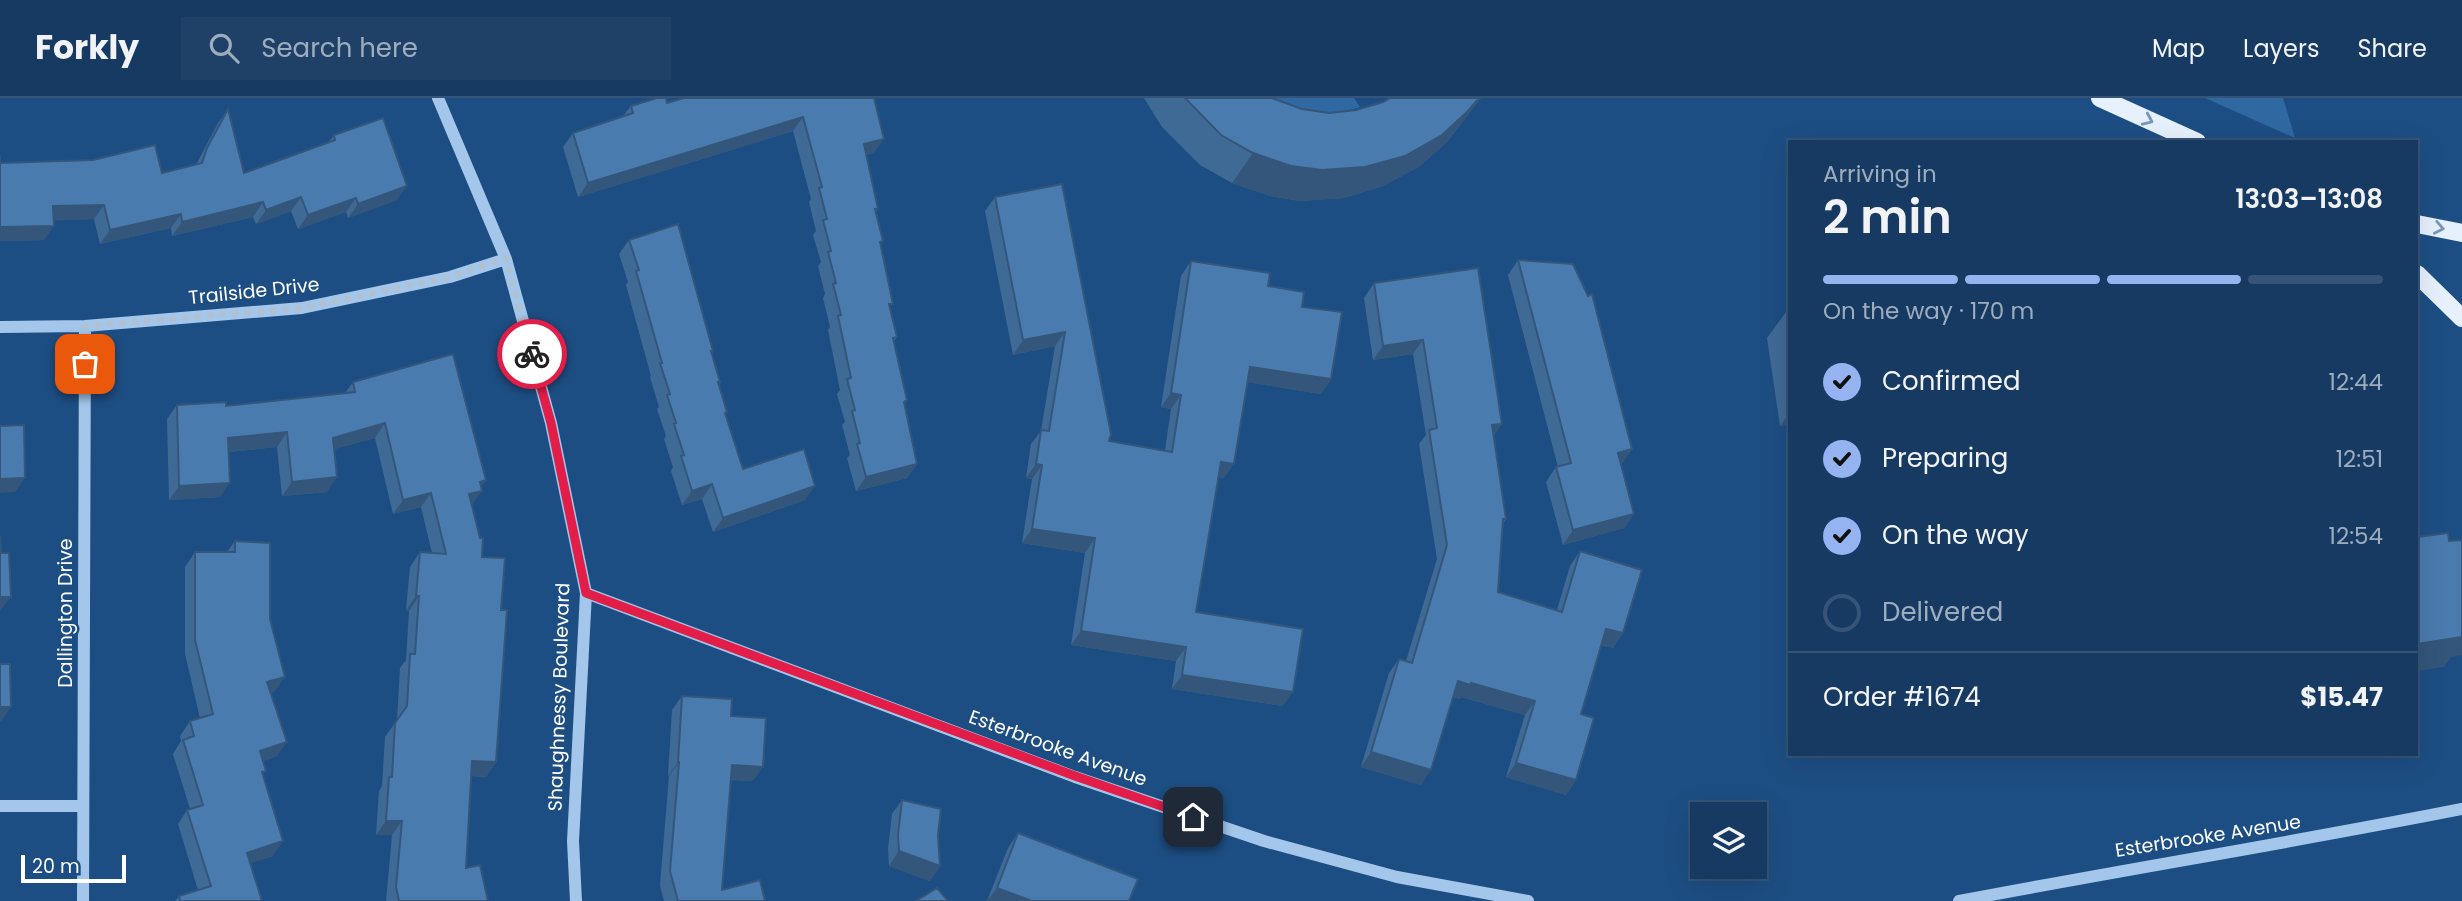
<!DOCTYPE html>
<meta charset="utf-8">
<style>
:root{--surface:#163a62;--page:#1f4168;--text:#f1f3f6;--muted:#9eadbe;--line:#355477;--accent:#95b2f1}
body{margin:0;font-family:Poppins,sans-serif;background:var(--page);color:var(--text);height:100vh;display:flex;flex-direction:column;font-size:26px;white-space:nowrap}
*{box-sizing:border-box;margin:0}
p{font-size:23px;color:var(--muted)}
.icon{flex:none;width:38px;height:38px;fill:none;stroke:currentColor;stroke-width:2;stroke-linecap:round;stroke-linejoin:round}
.map{position:relative;flex:1;overflow:hidden}
.sheet{position:absolute;left:1788px;top:42px;width:630px;height:616px;display:flex;flex-direction:column;background:var(--surface);border-radius:0px;box-shadow:0 7px 28px #0002,0 0 0 2px var(--line)}
.sheet>*{flex:none}
.fabs{position:absolute;left:1690px;top:704px;display:grid;gap:14px}
.fabs a{display:grid;place-items:center;width:77px;height:77px;border-radius:0px;background:var(--surface);box-shadow:0 7px 28px #0002,0 0 0 2px var(--line);font-size:35px}
.scale{position:absolute;left:21px;bottom:18px;width:105px;box-sizing:border-box;padding-left:7px;border:4px solid #fff;border-top:0;font-size:19px;line-height:24px;white-space:nowrap;color:#fff;-webkit-text-stroke:5px #1d4e83;paint-order:stroke}
.pin{position:absolute;display:grid;place-items:center;width:60px;height:60px;color:#fff;margin:-30px;border-radius:14px;box-shadow:0 4px 10px #0006}
.courier{position:absolute;display:grid;place-items:center;width:70px;height:70px;margin:-35px;border:5px solid #e11d48;border-radius:50%;background:#fff;color:#222;box-shadow:0 2px 9px #0007}
.summary em{font-style:normal;font-weight:600}
.summary div{display:flex;flex-direction:column-reverse}
.summary{display:flex;align-items:center;justify-content:space-between;height:119px;padding:0 35px}
h1{font-size:46px;font-weight:600;line-height:52px}
.bar{display:grid;grid-template-columns:repeat(4,1fr);gap:10px 7px;align-content:center;height:84px;padding:0 35px}
.bar i{height:9px;border-radius:5px;background:var(--line)}
.bar .selected{background:var(--accent)}
.bar p{grid-column:span 4}
.line{display:flex;align-items:center;gap:18px;padding:0 35px;border-top:2px solid var(--line)}
.line div{flex:1}
ol{padding:0 35px;list-style:none}
li{display:flex;align-items:center;gap:21px;height:77px}
li p{margin-inline-start:auto}
li .icon{padding:7px;border-radius:50%;background:var(--accent);color:#111;stroke-width:4}
li:last-child{color:var(--muted)}
li i{width:38px;height:38px;border:4px solid var(--line);border-radius:50%}
header{display:flex;align-items:center;gap:42px;box-sizing:border-box;height:98px;padding:0 35px;background:var(--surface);border-bottom:2px solid var(--line)}
header strong{font-size:33px}
nav{display:flex;gap:38px;margin-inline-start:auto;font-size:24px}
.search{width:490px;height:63px;background:var(--page);display:flex;align-items:center;gap:18px;box-sizing:border-box;padding:0 24px;border-radius:0px;color:var(--muted);font-size:26px}
.map>svg:first-child{display:block}
</style>
<header>
<strong>Forkly</strong>
<div class="search"><svg class="icon" aria-label="search" viewBox="0 0 24 24"><circle cx="10" cy="10" r="6"/><path d="M15 15l6 6"/></svg>Search here</div>
<nav><a>Map</a><a>Layers</a><a>Share</a></nav>
</header>
<div class="map">
<svg width="2462" height="803" viewBox="0 0 2462 803">
<rect width="100%" height="100%" fill="#1d4e83"/>
<path fill="#3068a1" d="M1248 0H1354L1360 9 1321 20Z
M2205 0H2283L2295 40Z"/>
<g fill="none" stroke-linecap="round" stroke-linejoin="round">
<path stroke="#a3c6ea" stroke-width="12" d="M438 0 506 161 551 325 586 495 573 743 576 803
M0 229 85 228 302 210 450 179 506 161
M586 495 1075 679 1264 743 1397 779 1528 803
M0 708H83
M83 803 85 228
M1959 803C2127 771 2295 744 2462 711"/>
<path stroke="#e7f1fe" stroke-width="18" d="M2100 0 2197 44
M2417 126 2462 135
M2417 176 2462 220"/>
</g>
<path fill="#406a96" d="M874 0V55L866 57 878 111 876 114 890 210 897 239 894 243 907 302 905 306 917 366 907 380 856 393 847 360 850 357 842 327 845 324 837 296 840 292 828 232 830 229 823 200 825 196 818 168 821 164 813 137 816 133 809 104 811 101 793 33 578 99 563 49 573 35 623 18 631 8 667 5Z
M1144 0H1272L1302 11 1329 15 1356 12 1383 4 1390 0H1481L1447 44 1420 68 1383 88 1344 100 1300 103 1270 98 1232 85 1200 67 1162 29Z
M228 11 244 75 328 45 334 37 397 102 348 120 346 114 298 131 291 113 256 126 253 119 172 138 171 130 100 146 94 121 54 122 44 142 0 143V57V65L162 75 196 67 218 25Z
M1062 86 1109 343 1165 352 1171 311 1161 309 1181 178 1191 163 1268 188 1302 209 1331 281 1321 296 1247 284 1224 380 1218 379 1196 514 1283 608 1172 591 1176 563 1071 547 1085 455 1022 445 1032 381 1026 380 1031 346 1041 333 1055 248 1013 257 985 113 995 99Z
M629 142 713 253 712 256 718 286 727 314 725 317 743 371 805 402 713 434 702 401 682 407 671 373 673 369 664 341 666 338 657 311 659 309 650 279 651 278 626 187 628 184 619 156Z
M1518 162 1632 351 1621 366 1634 416 1624 430 1563 447 1546 384 1556 369H1558L1508 177Z
M1478 170 1494 337 1506 421 1503 426 1498 494 1557 512 1570 468 1580 453 1623 535 1613 550 1601 547 1581 616 1576 682 1566 697 1506 679 1525 617 1461 599 1460 601 1453 599 1421 687 1361 669 1389 575 1399 561 1406 563 1437 461 1419 346 1426 337 1413 256 1373 262 1364 200 1374 185Z
M1790 209V326L1780 328 1767 240 1789 210Z
M353 284 481 390 472 407 482 459 501 512 496 664 486 679 471 678 466 770 488 803H386L392 737H376L379 693 382 688 385 639 397 622 400 570 406 562 409 513 406 512 410 469 420 454 432 455 421 409 393 416 375 340 334 351 327 394 282 398 277 349 228 354 220 399 169 402 167 321 177 307 226 308 345 295Z
M235 443 270 521 275 593 271 595 277 658 263 663V678L273 758 250 765 262 803H175L179 798 198 792 178 726 187 712 190 711 173 656 181 643 180 638 190 623 200 620 185 556V469L195 454H227Z
M682 598 731 618 753 683 731 682 722 792 765 803H664L660 787 669 678H668L672 612Z
M902 702 938 737 940 768 930 783 889 768 888 751 892 716Z
M1018 735 1129 803H987L1008 750Z"/>
<path fill="#34567a" d="M1481 0 1447 44 1420 68 1383 88 1344 100 1300 103 1270 98 1232 85 1253 55Z
M803 19 793 33 578 99 588 85Z
M884 41 874 55 854 60 864 46Z
M407 88 397 102 348 120 358 106Z
M301 99 291 113 256 126 266 112Z
M356 100 346 114 298 131 308 117Z
M263 104 253 119 172 138 182 124Z
M104 107 94 121 43 123 53 108Z
M181 116 171 130 100 146 110 132Z
M54 128 44 142 0 143V129Z
M1065 234 1055 248 1013 257 1023 242Z
M1423 242 1413 256 1373 262 1383 248Z
M1250 269 1331 281 1321 296 1240 283Z
M1171 295 1181 297 1171 311 1161 309Z
M1790 314V326L1780 328Z
M385 325 375 340 323 354 333 340Z
M1502 326 1492 341V327Z
M287 334 277 349 218 355 228 340Z
M1632 351 1622 366 1608 369 1618 355Z
M1221 364 1234 366 1224 380 1211 378Z
M917 366 907 380 856 393 866 379Z
M1036 366 1042 367 1032 381 1026 380Z
M337 379 327 394 282 398 292 384Z
M25 380 15 394 0 395V381Z
M486 382 478 394 482 393 472 407 469 396 480 384Z
M230 385 220 399 169 402 179 388Z
M712 386 702 401 682 407 692 393Z
M815 388 805 402 713 434 723 420Z
M431 395 421 409 393 416 403 402Z
M1634 416 1624 430 1563 447 1573 432Z
M1032 431 1095 440 1085 455 1022 445Z
M416 498H419L409 513 406 512Z
M0 499H11L0 513Z
M1606 531 1623 535 1613 550 1596 545Z
M2462 532V557L2451 559 2444 569 2417 573V546Z
M1081 533 1186 549 1176 563 1071 547Z
M1182 577 1293 594 1283 608 1172 591Z
M285 579 275 593 257 598 267 584Z
M1458 583 1471 585 1535 603 1525 617 1461 599 1460 601 1448 598Z
M0 609H11L1 623H0Z
M287 644 277 658 250 667 260 653Z
M1371 654 1431 672 1421 687 1361 669Z
M472 663 496 664 486 679 462 677Z
M678 664H679L669 678H668Z
M1516 665 1576 682 1566 697 1506 679Z
M732 667 763 669 753 683 722 681Z
M386 723H402L392 737H376Z
M283 743 273 758 237 769 247 755Z
M899 753 940 768 930 783 889 768Z
M997 790 1032 803H987Z"/>
<path fill="#4a7bae" stroke="#34567a" stroke-width="2" d="M657 0H666L667 5 684 0H874L884 41 864 46 878 111H875L883 143 880 144 893 206H889L897 239 893 240 907 302 904 304 917 366 866 379 857 346 860 345 852 313 855 312 847 281 851 280 838 218 841 217 833 186 836 185 828 154 831 153 823 122 827 121 819 90 822 89 803 19 588 85 573 35 633 15 631 8Z
M1185 0H1272L1302 11 1329 15 1356 12 1383 4 1390 0H1479L1468 13 1442 37 1405 58 1365 69 1322 72 1291 68 1253 55 1221 37Z
M228 11 244 75 335 42 334 37 383 20 407 88 358 106 356 100 308 117 301 99 266 112 263 104 182 124 181 116 110 132 104 107 53 108 54 128 0 129V57V65L93 62 155 47 162 75 202 65 207 50Z
M1062 86 1111 336 1109 343 1172 354 1181 297 1171 295 1191 163 1270 175 1268 188 1304 194 1302 209 1342 214 1331 281 1250 269 1234 366 1221 364 1196 514 1303 531 1293 594 1182 577 1186 549 1081 533 1095 440 1032 431 1042 367 1036 366 1041 332 1049 333 1065 234 1023 242 995 99Z
M678 126 713 253H711L720 284H718L727 314 725 315 743 371 804 351 815 388 723 420 712 386 692 393 681 358 684 357 674 326 676 325 667 297 670 296 660 265H662L636 173 639 172 629 142Z
M1518 162 1573 166 1588 198 1592 196 1632 351 1618 355 1634 416 1573 432 1556 369 1571 365Z
M1478 170 1502 326 1492 327 1506 421H1503L1498 494 1562 514 1580 453 1642 472 1623 535 1606 531 1581 616 1594 620 1576 682 1516 665 1535 603 1471 585 1470 587 1458 583 1431 672 1371 654 1399 561 1412 565 1447 447 1429 332 1437 330 1423 242 1383 248 1374 185Z
M453 256 486 382 480 384 482 393 469 396 480 440H483L482 459 505 460 501 512H507L496 664 472 663 466 770 480 767 488 803H399L396 789 402 723H386L389 679H392L395 625 407 608 410 556H415L419 498H416L420 454 446 456 431 395 403 402 385 325 333 340 337 379 292 384 287 334 228 340 230 385 179 388 177 307 226 304V308L355 294 353 284Z
M24 327 25 380 0 381V328Z
M2448 435 2449 443 2462 442V539L2417 546V439Z
M0 438 1 455H9L11 499H0Z
M235 443 270 445V521L285 579 267 584 287 644 260 653 266 673 262 674 283 743 247 755 262 803H180L179 798 211 788 187 712 203 707 183 642 194 638 190 623 213 616 195 542V454H235Z
M0 566H10L11 609H0Z
M682 598 732 601 731 618 766 620 763 669 732 667 722 792 760 782 765 803H678L670 773 679 664H678Z
M902 702 941 711 938 737 940 768 899 753 898 737Z
M1018 735 1138 781 1129 803H1032L997 790Z
M937 790 948 803H916Z"/>
<defs><path id="oneway-chevron" d="M-2-3.5L2.5 0L-2 3.5" fill="none" stroke-width="1.6" stroke-linecap="round" stroke-linejoin="round" transform="scale(1.75)"/></defs>
<g stroke="#7897ba">
<use href="#oneway-chevron" transform="translate(2148 22) rotate(24)"/>
<use href="#oneway-chevron" transform="translate(2439 130) rotate(11)"/>
</g>
<g fill="none" stroke-linecap="round" stroke-linejoin="round">
<path stroke="#b0c1d4" stroke-width="7" stroke-dasharray="0 12.6" d="M85 266V228L302 210 450 179 506 160 532 256"/>
<path stroke="#e11d48" stroke-width="9" d="M532 256 551 325 586 495 1075 678 1193 719"/>
</g>
<g text-anchor="middle" dominant-baseline="central" stroke-width="5" stroke-linejoin="round" paint-order="stroke">
<g font-size="19" fill="#fff" stroke="#1d4e83">
<text transform="translate(254 193) rotate(-6)">Trailside Drive</text>
<text transform="translate(65 515) rotate(-90)">Dallington Drive</text>
<text transform="translate(559 599) rotate(-88)">Shaughnessy Boulevard</text>
<text transform="translate(1058 650) rotate(20)">Esterbrooke Avenue</text>
<text transform="translate(2208 738) rotate(-9)">Esterbrooke Avenue</text>
</g>
</g>
</svg>
<div class="fabs">
<a><svg class="icon" aria-label="layers" viewBox="0 0 24 24"><path d="M12 4l9 5-9 5-9-5zM3 14l9 5 9-5"/></svg></a>
</div>
<div class="scale">20 m</div>
<div class="pin" style="left:85px;top:266px;background:#ea580c"><svg class="icon" aria-label="bag" viewBox="0 0 24 24"><path d="M5 8h14l-1 12H6zM9 8a3 3 0 0 1 6 0"/></svg></div>
<div class="pin" style="left:1193px;top:719px;background:#1f2937"><svg class="icon" aria-label="home" viewBox="0 0 24 24"><path d="M3 11l9-7 9 7M6 9v11h12V9"/></svg></div>
<div class="courier" style="left:532px;top:256px"><svg class="icon" aria-label="bike" viewBox="0 0 24 24"><circle cx="6" cy="16" r="4"/><circle cx="18" cy="16" r="4"/><path d="M6 16l4-8h5l3 8M10 8l3 8H6M13 5h3"/></svg></div>
<section class="sheet">
<div class="summary"><div><h1>2 min</h1><p>Arriving in</p></div><em>13:03–13:08</em></div>
<div class="bar"><i class="selected"></i><i class="selected"></i><i class="selected"></i><i></i><p>On the way · 170 m</p></div>
<ol>
<li><svg class="icon" aria-label="check" viewBox="0 0 24 24"><path d="M5 12l5 5 9-10"/></svg>Confirmed<p>12:44</p></li>
<li><svg class="icon" aria-label="check" viewBox="0 0 24 24"><path d="M5 12l5 5 9-10"/></svg>Preparing<p>12:51</p></li>
<li><svg class="icon" aria-label="check" viewBox="0 0 24 24"><path d="M5 12l5 5 9-10"/></svg>On the way<p>12:54</p></li>
<li><i></i>Delivered</li>
</ol>
<div class="line" style="height:91px"><div>Order #1674</div><b>$15.47</b></div>
</section>
</div>
